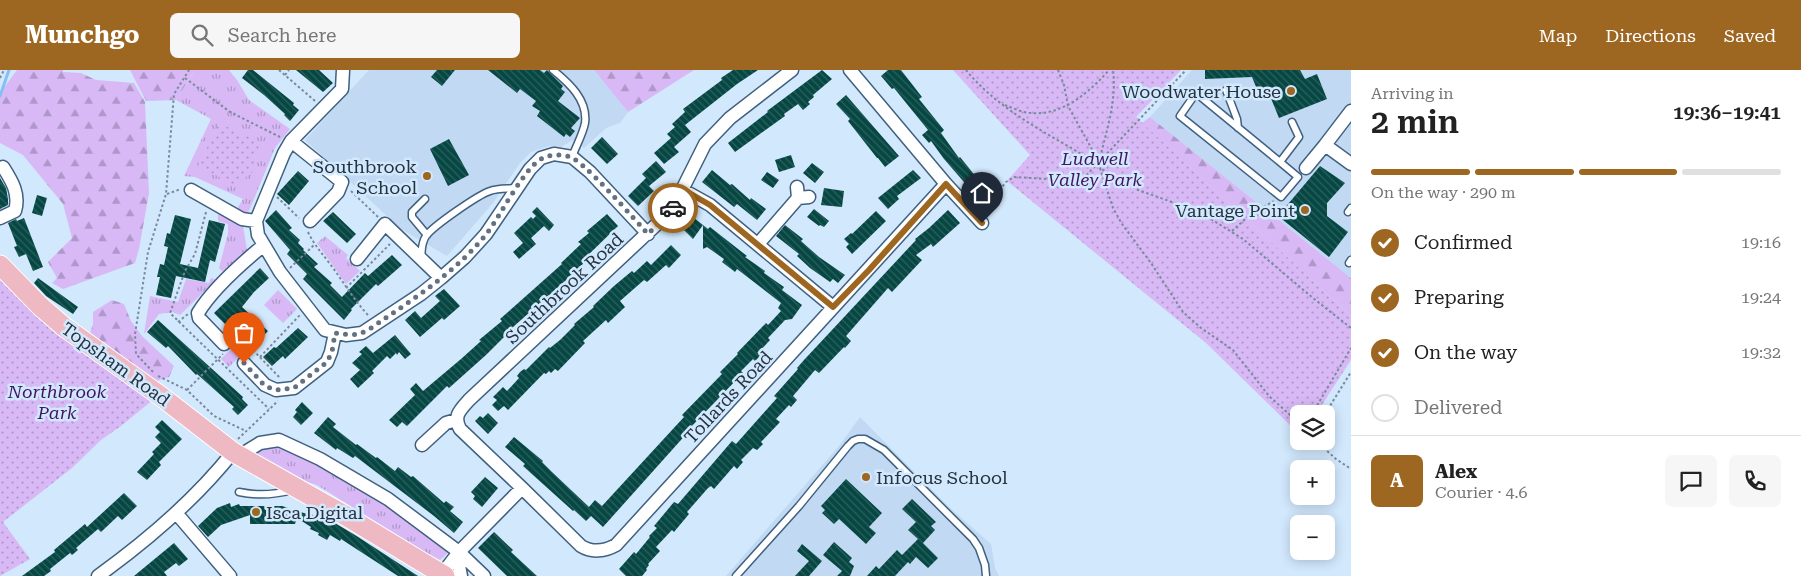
<!DOCTYPE html>
<meta charset="utf-8">
<style>
:root{--surface:#fff;--page:#f6f6f6;--text:#222;--muted:#767676;--line:#e0e0e0;--accent:#9d6621}
body{margin:0;font-family:"Roboto Serif",serif;background:var(--page);color:var(--text);height:100vh;display:flex;flex-direction:column;font-size:19px;white-space:nowrap}
*{box-sizing:border-box;margin:0}
p{font-size:16px;color:var(--muted)}
.icon{flex:none;width:28px;height:28px;fill:none;stroke:currentColor;stroke-width:2;stroke-linecap:round;stroke-linejoin:round}
.map{position:relative;flex:1;overflow:hidden}
.sheet{display:flex;flex-direction:column;background:var(--surface);width:450px}
.sheet>*{flex:none}
.controls{position:absolute;left:1290px;top:335px;display:grid;gap:10px}
.controls a{display:grid;place-items:center;width:45px;height:45px;border-radius:8px;background:var(--surface);box-shadow:0 2px 12px #0003;font-size:25px}
.pin{position:absolute;display:grid;place-items:center;width:42px;height:42px;color:#fff;margin:-51px -21px;border-radius:50% 50% 50% 0;rotate:-45deg;box-shadow:0 0 5px #0007}
.pin .icon{rotate:45deg}
.courier{position:absolute;display:grid;place-items:center;width:50px;height:50px;margin:-25px;border:4px solid #9d6621;border-radius:50%;background:#fff;color:#222;box-shadow:0 1px 6px #0007}
.summary em{font-style:normal;font-weight:600}
.summary div{display:flex;flex-direction:column-reverse}
.summary{display:flex;align-items:center;justify-content:space-between;height:85px;padding:0 20px}
h1{font-size:32px;font-weight:600;line-height:38px}
.bar{display:grid;grid-template-columns:repeat(4,1fr);gap:8px 5px;align-content:center;height:60px;padding:0 20px}
.bar i{height:6px;border-radius:4px;background:var(--line)}
.bar .selected{background:var(--accent)}
.bar p{grid-column:span 4}
.line{display:flex;align-items:center;gap:12px;padding:0 20px;border-top:1px solid var(--line)}
.line div{flex:1}
.round{display:grid;place-items:center;flex:none;width:52px;height:52px;border-radius:8px;background:var(--page)}
ol{padding:0 20px;list-style:none}
li{display:flex;align-items:center;gap:15px;height:55px}
li p{margin-inline-start:auto}
li .icon{padding:5px;border-radius:50%;background:var(--accent);color:#fff;stroke-width:4}
li:last-child{color:var(--muted)}
li i{width:28px;height:28px;border:2px solid var(--line);border-radius:50%}
header{display:flex;align-items:center;gap:30px;box-sizing:border-box;height:70px;padding:0 25px;background:var(--accent);color:#fff}
header strong{font-size:24px}
nav{display:flex;gap:28px;margin-inline-start:auto;font-size:18px}
.search{width:350px;height:45px;background:var(--page);display:flex;align-items:center;gap:12px;box-sizing:border-box;padding:0 18px;border-radius:8px;color:var(--muted);font-size:19px}
main{display:flex;flex:1;min-height:0}
.map>svg:first-child{display:block}
</style>
<header>
<strong>Munchgo</strong>
<div class="search"><svg class="icon" aria-label="search" viewBox="0 0 24 24"><circle cx="10" cy="10" r="6"/><path d="M15 15l6 6"/></svg>Search here</div>
<nav><a>Map</a><a>Directions</a><a>Saved</a></nav>
</header>
<main>
<div class="map">
<svg width="1351" height="506" viewBox="0 0 1351 506">
<defs>
<pattern id="grass-tufts" width="24" height="20" patternUnits="userSpaceOnUse" patternTransform="scale(1.25)"><rect width="24" height="20" fill="#d8b9f6"/><path d="M3 7l-1-3M5 7V3M7 7l1-3M15 17l-1-3M17 17v-4M19 17l1-3" fill="none" stroke="#af97c9"/></pattern>
<pattern id="forest-firs" width="22" height="20" patternUnits="userSpaceOnUse" patternTransform="scale(1.25)"><rect width="22" height="20" fill="#d8b9f6"/><path d="M5 1l3.5 6h-7zM16 11l3.5 6h-7z" fill="#af97c9"/></pattern>
<pattern id="park-dots" width="8" height="8" patternUnits="userSpaceOnUse" patternTransform="scale(1.25)"><rect width="8" height="8" fill="#d8b9f6"/><path d="M2 2h.1M6 6h.1" fill="none" stroke="#af97c9" stroke-width="1.8" stroke-linecap="round"/></pattern>
<pattern id="building-back-hatch" width="6" height="6" patternUnits="userSpaceOnUse" patternTransform="scale(1.25)"><rect width="6" height="6" fill="#064743"/><path d="M-1 5l2 2M0 0l6 6M5-1l2 2" fill="none" stroke="#2b605d"/></pattern>
</defs>
<rect width="100%" height="100%" fill="#d2e8fd"/>
<path fill="#c1d9f2" d="M369 0H594L628 42 620 53 606 58 584 78 573 70 561 77 549 76 531 82 520 93 493 133 447 186 401 159 305 70Z
M1192 0H1351V208L1150 47Z
M860 347 949 437 991 474 995 498 999 506H726L839 376Z"/>
<path fill="url(#grass-tufts)" d="M195 0H229L237 10 249 30 290 59 275 78 249 141 244 144 237 139 243 129 195 107 184 106 211 49 176 30Z
M218 144 243 156 247 180 223 202 219 198 228 163V154L218 151Z
M325 166 348 185 346 188 360 201 346 214 317 173Z
M211 208 216 210 180 245 173 242 159 244 144 264 150 226 178 232 186 209 209 213Z
M278 220 297 239 283 253 264 235Z
M241 269 249 277 229 297 221 289Z
M259 376H286L393 435 450 481 440 490 421 480 317 415 286 406 248 383Z"/>
<path fill="url(#forest-firs)" d="M17 0H63V2L81 3 96 10 134 13 145 32 149 123 139 179 135 193 63 219 52 213 57 208 48 192 72 168 63 134 23 85 0 73V23Z
M130 0H195L176 30 146 31Z
M594 0H694L628 42Z
M1150 47 1351 208V246L1142 53Z
M112 230 124 234 131 251 142 266 174 296 169 307 156 311 90 263 93 254V242Z"/>
<path fill="url(#park-dots)" d="M953 0H1181L1136 47 1351 246V290L1316 344H1299V364L1206 273 1007 111 1030 85Z
M219 53 260 72 252 103 235 115 198 96Z
M0 205 154 329 121 356 101 370 72 398 3 452 30 489 0 506Z"/>
<g fill="none" stroke-linecap="round" stroke-linejoin="round">
<path stroke="#85bff7" stroke-width="3" d="M0 26 9 0"/>
</g>
<path fill="url(#building-back-hatch)" d="M248 0H253L294 33 293 35 299 40 290 51 284 45 285 44 264 25 242 8Z
M296 0H319L333 13 323 22Z
M437 0H455L442 16 431 7Z
M488 0H540L544 3 547 0 563 16 561 19 565 22 558 31 580 48 571 58 575 61 570 67 566 64 564 67 537 46 540 41 532 36 536 31 520 19 517 23Z
M733 0H758L737 14 685 55 691 62 674 77 679 82 664 94 654 83 671 68 667 64 675 57 672 54 685 42 683 39 722 10 721 8Z
M822 0 832 9 813 25 814 27 808 32 810 34 803 40 798 34 784 44 785 46 735 82 728 73 768 42 767 41Z
M888 0H901L922 27 919 29 944 60 941 63 959 88 960 87 986 119 977 127 944 89 931 71 929 73 922 65 928 60 894 18 892 19 881 6Z
M1205 0H1300L1305 9 1317 4 1327 29 1279 48 1270 26 1261 29 1252 7 1205 9Z
M846 25 899 86 885 97 878 88H877L848 51 850 49 836 34Z
M602 67 618 84 607 94 591 78Z
M449 69 469 105 448 116 430 79Z
M791 85 795 97 779 102 775 90Z
M656 91 666 102 649 116 654 121 638 136 628 126 646 108 642 104Z
M812 93 824 102 815 113 803 103Z
M1320 96 1345 113 1327 133V146L1348 162 1329 187 1278 146Z
M712 100 730 115 732 114 750 130 751 128 766 139 757 150 737 134 734 137 702 112Z
M913 100 921 108 897 126 899 129 888 139 878 128Z
M298 101 309 111 289 135 277 124Z
M767 102 779 110 773 118 761 110Z
M0 108 6 118 8 129V135L0 139Z
M824 118 844 121 842 137 821 135Z
M37 125 47 128 42 146 32 143Z
M537 137 554 155 549 161 544 156 531 168 536 174 519 189 513 182 523 173 514 163 531 147 533 149 536 146 532 142Z
M814 139 829 151 824 157 820 155 819 156 807 147Z
M276 140 292 158 289 160 300 170 298 173 304 179 303 180 318 194 314 197 332 213 330 215 342 227 365 203 368 206 392 185 402 195 378 216 376 214 351 239 352 240 344 250 303 209 307 204 287 184 290 180 265 151Z
M948 140 960 153 933 177 931 174 916 185 922 190 892 222 888 218 846 266 851 271 845 278 844 277 820 302 819 303 815 300 799 319 793 326 797 330 791 337 789 335 776 349 780 352 761 372 763 374 757 380 753 378 741 390 743 392 737 399 734 396 714 419 711 416 708 418 687 442 689 444 674 462 672 460 656 477 660 481 648 494 649 495 646 499 647 500 642 506H626L619 499 634 482 636 484 650 467 649 466 657 458 654 456 674 432 678 434 732 371 736 374 777 328 774 326 798 299 797 298 804 290 916 170 915 169 929 158Z
M876 141 886 151 852 184 846 177 849 174 844 169 851 163 852 164Z
M333 142 356 164 347 173 323 151Z
M607 144 618 156 584 189 586 191 565 211 503 266 504 267 486 285 449 318 447 316 407 356 402 352 397 357 389 350 415 325 410 319 416 313 423 321 461 289 481 271 479 270 502 251 500 249 562 194 561 193 581 174 578 172 589 163 587 161Z
M689 144 703 155 693 169 680 156Z
M175 145 191 149 180 194 198 198 209 150 225 154 215 192 210 190 205 212 176 206 171 228 156 225 160 207H157L160 194 164 195 168 177 164 176 167 163 170 164Z
M24 148 43 197 33 201 26 184 19 187 14 177 17 176 8 153 16 149 17 151Z
M703 155 708 159 710 157 747 186 745 187 765 201 764 203 784 217 782 220 802 235 792 249 785 250 768 268 770 270 760 281 763 283 755 291 753 289 741 301 743 303 688 360 689 361 603 457 591 446 586 451 574 440 573 441 523 396 525 394 505 377 514 367 543 391 542 392 552 402 589 437 595 430 602 436 684 347 682 345 722 304 720 302 738 284 737 283 766 253 768 255 781 241 778 238 781 233 737 199 735 202 722 192 724 189 707 177 703 179Z
M785 155 803 169 801 171 819 187 845 205 838 213 833 209 830 212 810 198 797 186 799 184 776 166Z
M671 175 681 185 669 198 666 195 647 212 644 210 620 231 625 237 608 253 606 250 583 271 585 273 558 301 555 299 551 303 549 301 546 304 544 303 508 340 504 336 498 341 492 335 497 330 493 327 503 317 507 321 519 308 517 306 520 302 524 299 526 300 549 277 550 278 560 270 575 255 574 254 594 237 593 236 614 216 632 201 634 203 647 191 651 195Z
M260 198 269 208 254 222 242 237 268 261 259 270 233 245 225 254 214 243Z
M38 208 78 237 73 244 46 226 34 213Z
M444 219 460 236 444 250 442 248 420 267 405 250 415 241 421 248 440 231 435 226Z
M158 250 243 327 242 329 248 335 238 345 232 339 234 337 197 304 196 305 168 276 166 278 147 262Z
M298 258 308 267 285 289 283 286 272 296 263 287 274 277 276 278Z
M395 265 411 284 405 289 399 282 397 285 396 283 390 289 387 286 372 301 374 303 358 318 350 309 360 300 352 293 362 284 359 282 366 276 373 283Z
M302 332 313 343 301 355 293 347 297 342 295 340Z
M488 343 498 353 488 364 475 351 480 346 483 348Z
M328 347 336 354 333 357 356 375 357 374 376 388 377 387 395 401 398 397 411 407 413 406 444 433 446 431 454 437 450 441 463 452 454 463 434 446 355 386 353 388 337 378 336 380 314 363Z
M162 350 182 369 159 392 161 395 147 410 137 402 154 384 152 382 161 373 155 367 160 362 155 357Z
M485 407 498 418 482 437 473 429 475 426 471 422Z
M846 409 882 443 869 457 876 463 866 474 839 449 834 454 822 443 825 440 821 436Z
M124 423 137 436 122 450 118 446 101 462 98 459 76 478 78 480 72 485 70 483 50 499 51 501 44 506H22L55 482 54 480 85 454 87 457Z
M912 429 936 452 931 456 935 460 923 473 938 488 928 498 916 487 910 494 908 492 895 506H867L876 496 879 499 897 480 902 485 918 469 908 460 916 452 902 439Z
M230 433 231 437 239 434 240 436H282L307 444 308 442 316 447 318 443 355 465 418 506H398L341 469 340 471 330 465 327 470 318 465 319 463 310 459 311 457 297 448 295 454H250V445L221 455 208 467 198 456 217 438Z
M494 462 513 480 511 482 537 506H507L478 478Z
M834 472 852 488 849 492 854 496 850 506H837L842 501 823 485Z
M174 473 188 489 179 496 176 493 164 502 167 506H134Z
M802 474 822 491 809 506H795L809 491 797 481Z"/>
<g fill="none" stroke-linecap="round" stroke-linejoin="round">
<defs>
<path id="service" d="M553 0C569 13 588 30 585 53 583 64 576 76 572 87
M1226 20 1237 49 1238 58
M1280 92 1196 23 1180 46 1281 127 1298 107 1280 92 1299 67 1292 52
M425 129 412 142V147L427 165
M1348 142 1351 138
M421 188C422 181 421 173 426 166 433 156 478 125 490 121 498 118 508 119 517 118
M1349 193 1351 190
M239 422C258 426 274 425 292 420
M736 506 799 436 848 376 853 371 858 369H865L884 380 973 469 979 478 985 495 986 506"/>
<path id="minor" d="M343 0 342 19 291 71 284 83 256 151 258 165 280 202 325 260 346 265 362 263 421 224 441 208 465 187 486 164 530 99 541 88 554 84 572 87 590 102 648 164
M792 0 730 48 705 74 672 140 469 330C460 340 453 346 460 359L522 418 581 476C592 483 605 481 616 475L946 114
M850 0 946 114 982 153
M291 71 342 112 338 122 310 151
M1325 75 1351 94
M1306 98 1325 75 1351 41
M797 117 798 128 809 127
M191 120 242 149 256 151
M683 120 710 135 833 237
M0 148 15 141C20 124 12 111 3 97
M758 174 798 128
M357 189 385 154 441 208
M224 274 199 248 198 243C212 220 242 193 264 175
M244 293 265 315 276 320 294 318 327 292 331 282 335 263
M422 375 446 353 456 350
M239 386 260 373 279 370 320 389 388 429 459 482 484 506
M177 444 230 506
M457 485 461 506
M442 504 459 482 522 418
M98 506C148 470 194 431 233 382"/>
<path id="primary" d="M0 195 40 236 63 256 162 327 233 382 341 443 445 506"/>
</defs>
<use href="#service" stroke="#40607f" stroke-width="9"/>
<use href="#minor" stroke="#40607f" stroke-width="15"/>
<use href="#primary" stroke="#fff" stroke-width="21"/>
<path stroke="#798a9c" stroke-width="2" stroke-dasharray="2.5 2.5" stroke-linecap="butt" d="M279 0 315 31
M966 0C1000 42 1053 66 1098 94
M1058 0 1064 15 1068 36 1094 83 1100 98 1138 120 1186 137 1206 146 1243 169 1313 228 1351 258
M285 5 289 0
M0 8 4 0
M185 8 230 42 280 67
M1005 35C1013 38 1023 43 1031 43 1062 46 1090 22 1109 0
M1099 92C1106 62 1117 31 1113 0
M1100 98 1113 138 1122 154 1151 193 1183 242 1201 258 1233 280 1269 326 1299 353
M351 121 378 147
M167 124 181 119
M277 127 299 148
M984 140 1006 112 1014 107 1081 111 1186 0
M206 142 195 184 185 201 170 243 269 339
M1232 161 1251 144 1274 131
M308 162C314 175 322 183 330 194 343 211 353 229 368 245
M290 198 314 175
M346 218 390 174
M178 252 188 244
M235 275 242 283
M246 283 251 278 280 308
M260 287 300 245
M153 302 136 284 135 264 148 182 166 124 174 24 189 0
M158 306 187 320 214 346 246 361
M187 320 223 284
M1312 344 1351 278
M1325 344 1351 302
M238 369 278 331
M1316 371 1336 389 1351 399"/>
<use href="#service" stroke="#fff" stroke-width="6"/>
<use href="#minor" stroke="#fff" stroke-width="12"/>
<use href="#primary" stroke="#efb9c4" stroke-width="19"/>
</g>
<g fill="none" stroke-linecap="round" stroke-linejoin="round">
<path stroke="#627283" stroke-width="5" stroke-dasharray="0 9" d="M244 293 265 316 276 320 294 318 327 292 332 282 335 263C343 264 352 266 361 263 372 259 383 249 393 243 427 220 462 195 488 162 501 144 524 99 541 89 549 84 561 84 570 87 584 91 635 150 648 164L673 138"/>
<path stroke="#9d6621" stroke-width="6" d="M673 138 684 120 710 135 833 237 869 200 946 114 982 153"/>
</g>
<g fill="#9d6621" stroke="#d2e8fd" stroke-width="2">
<circle cx="1291" cy="21" r="5"/>
<circle cx="427" cy="106" r="5"/>
<circle cx="1305" cy="140" r="5"/>
<circle cx="866" cy="407" r="5"/>
<circle cx="256" cy="442" r="5"/>
</g>
<g text-anchor="middle" dominant-baseline="central" stroke-width="5" stroke-linejoin="round" paint-order="stroke">
<g font-size="18" fill="#253341" stroke="#d2e8fd" text-anchor="end">
<text x="1281" y="21">Woodwater House</text>
<text x="417" y="96">Southbrook<tspan x="417" dy="21">School</tspan></text>
<text x="1295" y="140">Vantage Point</text>
<text x="876" y="407" text-anchor="start">Infocus School</text>
<text x="266" y="442" text-anchor="start">Isca Digital</text>
</g>
<g font-size="18" font-style="italic" fill="#431462" stroke="#d2e8fd">
<text x="1095" y="88">Ludwell<tspan x="1095" dy="21">Valley Park</tspan></text>
<text x="57" y="321">Northbrook<tspan x="57" dy="21">Park</tspan></text>
</g>
<g font-size="18" fill="#253341" stroke="#d2e8fd">
<text transform="translate(564 218) rotate(-43)">Southbrook Road</text>
<text transform="translate(116 294) rotate(36)">Topsham Road</text>
<text transform="translate(728 327) rotate(-47)">Tollards Road</text>
</g>
</g>
</svg>
<div class="controls">
<a><svg class="icon" aria-label="layers" viewBox="0 0 24 24"><path d="M12 4l9 5-9 5-9-5zM3 14l9 5 9-5"/></svg></a>
<a>+</a>
<a>−</a>
</div>
<div class="pin" style="left:244px;top:293px;background:#ea580c"><svg class="icon" aria-label="bag" viewBox="0 0 24 24"><path d="M5 8h14l-1 12H6zM9 8a3 3 0 0 1 6 0"/></svg></div>
<div class="pin" style="left:982px;top:153px;background:#1f2937"><svg class="icon" aria-label="home" viewBox="0 0 24 24"><path d="M3 11l9-7 9 7M6 9v11h12V9"/></svg></div>
<div class="courier" style="left:673px;top:138px"><svg class="icon" aria-label="car" viewBox="0 0 24 24"><path d="M5 17H2v-5l4-1 3-4h7l3 4 3 1v5h-3M9 17h6M6 11h13"/><circle cx="7" cy="17" r="2"/><circle cx="17" cy="17" r="2"/></svg></div>
</div>
<section class="sheet">
<div class="summary"><div><h1>2 min</h1><p>Arriving in</p></div><em>19:36–19:41</em></div>
<div class="bar"><i class="selected"></i><i class="selected"></i><i class="selected"></i><i></i><p>On the way · 290 m</p></div>
<ol>
<li><svg class="icon" aria-label="check" viewBox="0 0 24 24"><path d="M5 12l5 5 9-10"/></svg>Confirmed<p>19:16</p></li>
<li><svg class="icon" aria-label="check" viewBox="0 0 24 24"><path d="M5 12l5 5 9-10"/></svg>Preparing<p>19:24</p></li>
<li><svg class="icon" aria-label="check" viewBox="0 0 24 24"><path d="M5 12l5 5 9-10"/></svg>On the way<p>19:32</p></li>
<li><i></i>Delivered</li>
</ol>
<div class="line" style="height:90px"><b class="round" style="background:var(--accent);color:#fff">A</b><div><b>Alex</b><p>Courier · 4.6</p></div><a class="round"><svg class="icon" aria-label="chat" viewBox="0 0 24 24"><path d="M4 5h16v11H9l-5 4z"/></svg></a><a class="round"><svg class="icon" aria-label="phone" viewBox="0 0 24 24"><path d="M5 4h4l2 5-3 2q2 4 5 5l2-3 5 2v4C11 20 4 13 5 4z"/></svg></a></div>
</section>
</main>
